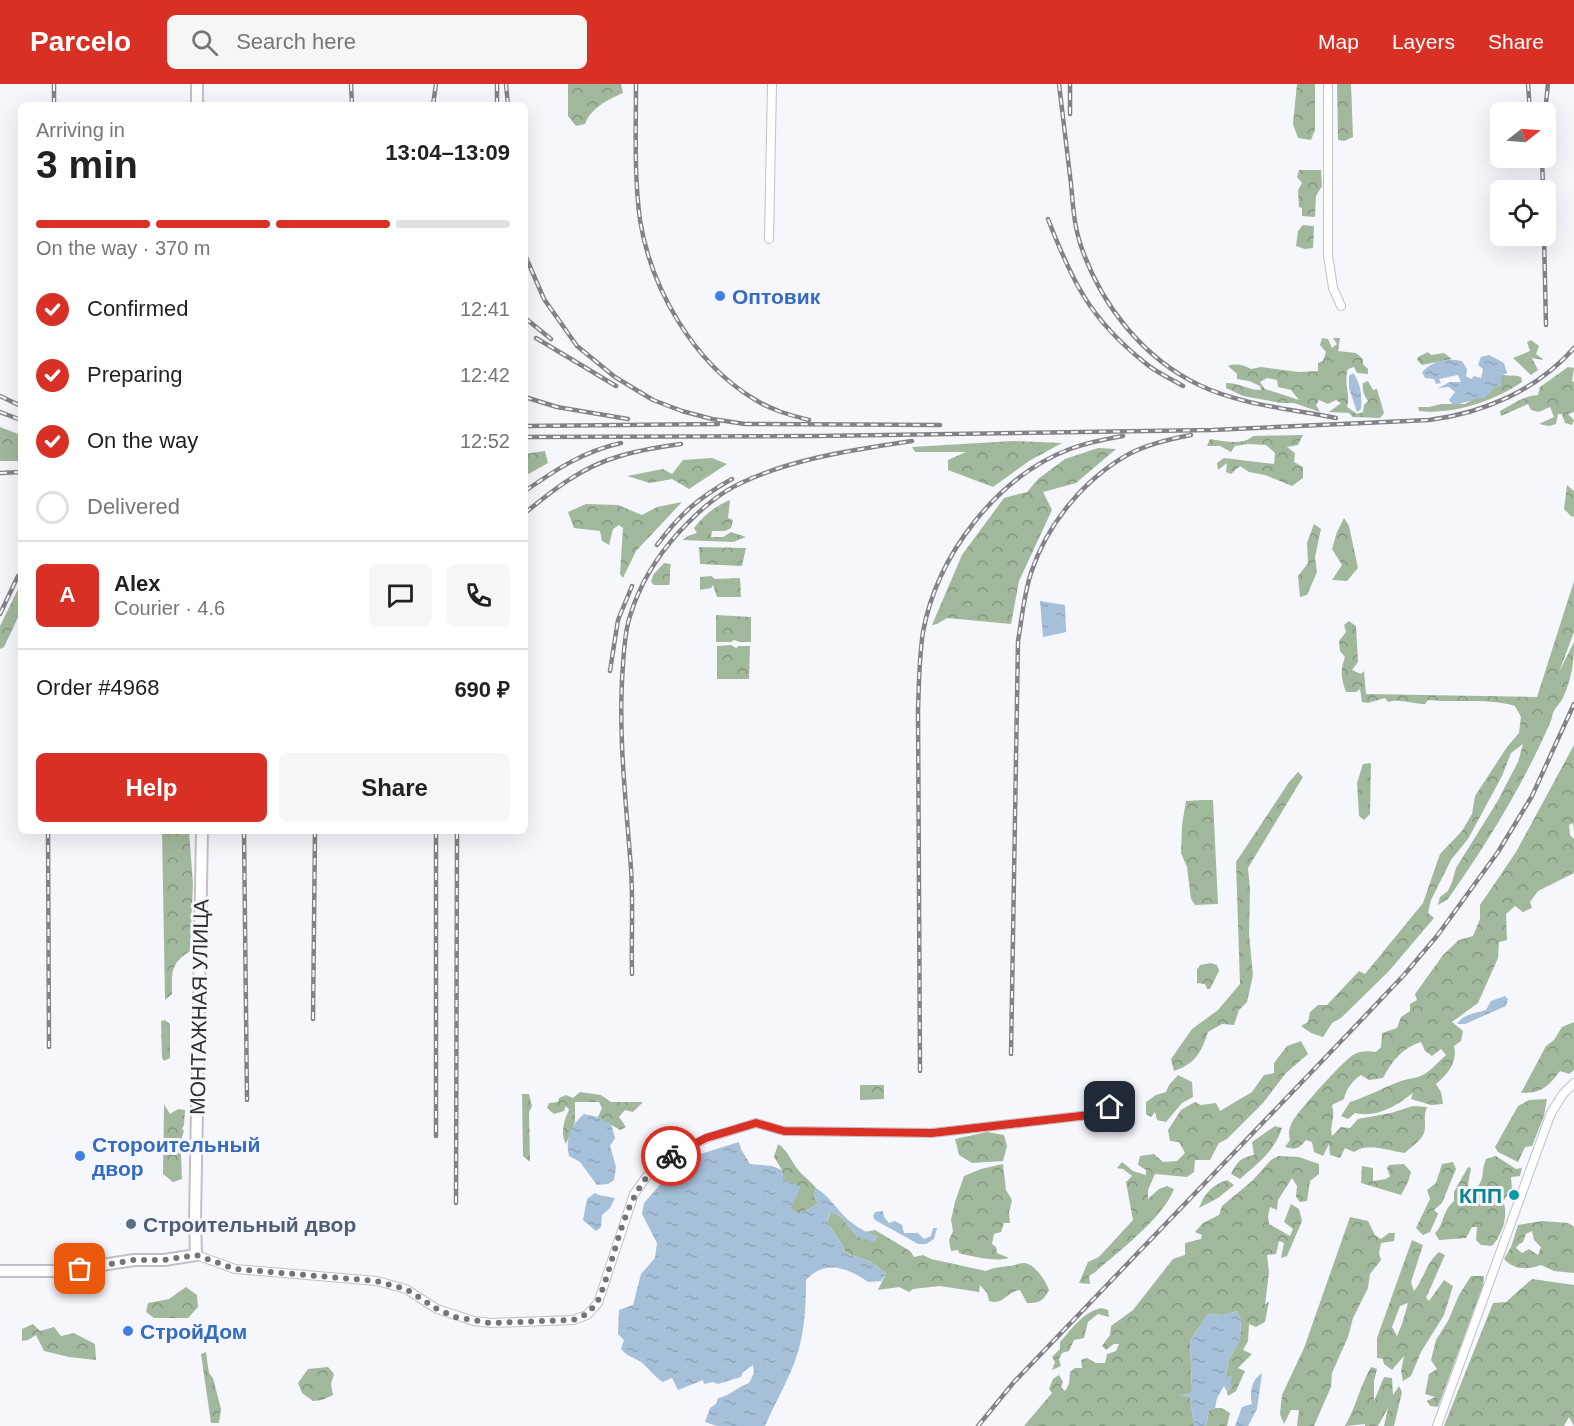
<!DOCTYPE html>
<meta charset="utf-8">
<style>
:root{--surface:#fff;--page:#f6f6f6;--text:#222;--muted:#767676;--line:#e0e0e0;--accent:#d93025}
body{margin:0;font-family:Helvetica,sans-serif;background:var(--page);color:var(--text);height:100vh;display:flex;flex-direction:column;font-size:22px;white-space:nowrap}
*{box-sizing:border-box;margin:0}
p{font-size:20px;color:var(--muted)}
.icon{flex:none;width:33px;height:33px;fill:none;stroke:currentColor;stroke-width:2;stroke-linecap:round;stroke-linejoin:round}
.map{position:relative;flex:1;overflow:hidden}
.panel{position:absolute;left:18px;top:18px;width:510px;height:732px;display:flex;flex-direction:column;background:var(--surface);border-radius:9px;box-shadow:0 6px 24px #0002}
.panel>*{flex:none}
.needle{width:39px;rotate:73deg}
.buttons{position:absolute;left:1490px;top:18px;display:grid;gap:12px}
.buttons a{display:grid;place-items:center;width:66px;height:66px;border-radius:9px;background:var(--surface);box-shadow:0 6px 24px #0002;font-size:30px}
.pin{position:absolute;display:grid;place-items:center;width:51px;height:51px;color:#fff;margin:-26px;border-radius:12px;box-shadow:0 3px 9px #0006}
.courier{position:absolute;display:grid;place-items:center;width:60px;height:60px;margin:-30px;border:4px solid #d93025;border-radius:50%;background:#fff;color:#222;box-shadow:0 2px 8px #0007}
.head em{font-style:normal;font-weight:700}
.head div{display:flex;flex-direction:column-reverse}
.head{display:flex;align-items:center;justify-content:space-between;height:102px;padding:0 18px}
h1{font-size:39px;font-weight:700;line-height:45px}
.bar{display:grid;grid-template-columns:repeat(4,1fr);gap:9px 6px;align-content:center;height:72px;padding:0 18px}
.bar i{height:8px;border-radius:4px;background:var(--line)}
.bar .current{background:var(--accent)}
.bar p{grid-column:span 4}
.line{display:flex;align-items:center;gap:15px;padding:0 18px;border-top:2px solid var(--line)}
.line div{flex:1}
.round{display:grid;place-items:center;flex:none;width:63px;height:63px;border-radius:9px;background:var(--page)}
ol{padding:0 18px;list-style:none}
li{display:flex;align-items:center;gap:18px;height:66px}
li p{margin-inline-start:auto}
li .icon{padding:6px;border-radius:50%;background:var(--accent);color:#fff;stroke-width:4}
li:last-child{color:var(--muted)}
li i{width:33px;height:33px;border:3px solid var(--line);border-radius:50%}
.button{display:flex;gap:12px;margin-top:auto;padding:12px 18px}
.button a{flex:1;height:69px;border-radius:9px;background:var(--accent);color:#fff;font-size:24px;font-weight:700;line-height:69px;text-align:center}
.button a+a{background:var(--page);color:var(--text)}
header{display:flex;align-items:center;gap:36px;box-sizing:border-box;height:84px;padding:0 30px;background:var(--accent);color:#fff}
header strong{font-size:28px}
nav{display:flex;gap:33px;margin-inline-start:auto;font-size:21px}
.search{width:420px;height:54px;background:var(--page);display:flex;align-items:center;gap:15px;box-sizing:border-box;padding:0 21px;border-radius:9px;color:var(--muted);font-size:22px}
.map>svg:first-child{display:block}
</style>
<header>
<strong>Parcelo</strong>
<div class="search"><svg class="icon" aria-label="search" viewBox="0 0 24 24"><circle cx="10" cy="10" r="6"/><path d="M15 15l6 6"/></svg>Search here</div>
<nav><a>Map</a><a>Layers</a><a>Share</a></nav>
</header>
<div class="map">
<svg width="1574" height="1342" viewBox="0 0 1574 1342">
<defs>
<pattern id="forest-crowns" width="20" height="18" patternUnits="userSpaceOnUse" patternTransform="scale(1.5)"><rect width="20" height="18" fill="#a2b89c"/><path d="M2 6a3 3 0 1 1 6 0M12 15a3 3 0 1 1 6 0" fill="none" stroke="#849680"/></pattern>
<pattern id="water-ripples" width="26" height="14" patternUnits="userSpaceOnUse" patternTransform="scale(1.5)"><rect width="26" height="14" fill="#a6c0d9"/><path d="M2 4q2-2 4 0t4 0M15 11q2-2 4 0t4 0" fill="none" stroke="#8fa5bb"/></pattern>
</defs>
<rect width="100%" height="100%" fill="#f6f6fd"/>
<path fill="url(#forest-crowns)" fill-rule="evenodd" d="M568 0H621L623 9C607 16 591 24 585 40L576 42 568 32Z
M1297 0H1315V46L1311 56 1298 54 1293 40Z
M1337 0H1351L1353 53 1344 57 1338 56Z
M1299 86H1321L1322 102 1316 112 1315 133 1302 132V124L1299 123 1298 106 1302 99 1297 93Z
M1303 141 1314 142 1313 164 1305 165 1296 162 1298 147Z
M1322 254 1328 255 1332 264 1337 260 1333 254H1340L1338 267 1356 269 1363 275V280L1368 285V290L1357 289 1354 283 1348 285C1343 298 1351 311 1347 323L1357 330 1363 328 1364 321 1368 317C1364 312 1362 306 1363 299L1368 297 1373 306 1377 305 1384 329 1380 334 1353 333 1349 329 1329 328 1341 319 1336 316 1328 320 1319 316 1316 321 1320 328 1294 319H1281L1243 312 1226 304V299C1240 299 1248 306 1261 306L1260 302 1249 297 1237 295V290L1228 282C1235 279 1245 281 1251 285L1261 283 1299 288 1318 287V279L1323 277 1326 268 1320 261ZM1267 294 1277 296 1278 303 1291 306 1299 316 1265 305 1260 298Z
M1531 256 1539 262 1536 270 1544 276 1532 274 1538 286 1531 291 1513 274 1530 267 1527 258Z
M1428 268 1431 271 1444 269 1452 275 1422 281 1417 276 1418 273Z
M1568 283 1574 284 1572 297 1574 298V328L1568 330 1574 336 1572 341 1565 339 1562 330H1558L1556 340 1549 342 1539 340 1554 333 1550 323 1539 328 1531 326 1528 320 1501 332 1500 327C1513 320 1523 312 1538 311L1540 303Z
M1501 290C1508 293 1513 290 1521 293L1522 298C1495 317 1452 331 1419 327L1418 323H1429L1441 320H1465L1475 314H1484L1494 303Z
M0 343 21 351V377H0Z
M1303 351 1298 361 1287 363 1295 369 1294 378 1303 383V394L1292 402 1265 391 1249 388 1240 382 1231 390 1226 388 1227 379 1218 386 1217 379 1224 374 1274 380 1275 369 1266 361 1248 360 1235 362 1231 368 1220 362H1207L1210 355C1224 357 1242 362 1253 352Z
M1013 357 1062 359 1029 377 993 403 948 386V376L966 368H915L912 363Z
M1098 364 1116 365 1076 399 1043 408 1052 426 1019 497 1011 540 947 534 937 540 932 541 962 471 1004 414 1027 408 1038 395 1065 375Z
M545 367 548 379 525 392V370Z
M712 374 727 380 689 405 672 395 650 399 627 392 663 385 672 390 683 376Z
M1567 401 1574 407V432L1572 433 1564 425Z
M730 416 728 434 733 436 731 444 725 447H712L711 453H723L731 448 746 453 733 458 682 456 688 452 697 449 694 444C704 431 715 422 730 416Z
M682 418 636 467 623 494 620 490 623 444 619 441 613 445 609 461 602 457 600 447 574 444 568 428 586 420 618 421 642 431 657 423Z
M1344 434 1349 442 1358 484 1347 497 1332 496 1342 481 1332 465 1337 448Z
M1314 440 1321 445 1315 473 1317 488 1307 511 1300 513 1298 492 1308 479 1307 459Z
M699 463 746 464 742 482 700 480Z
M664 479 671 480C669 488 671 494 669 501H654L651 498 653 491Z
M711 492 715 495 740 494 741 513H717L713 501 711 504 700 506V493Z
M1574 497V548L1559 588 1574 558C1574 580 1572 593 1563 614 1559 622 1553 624 1552 634 1525 698 1488 758 1448 815L1438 821 1440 813 1448 807 1452 798 1456 784 1497 718 1518 678 1523 660 1511 669 1502 692 1468 755 1451 776 1431 816 1428 829 1434 834 1389 887 1341 934 1332 939 1323 953 1311 949 1301 942 1308 938 1310 928 1318 921H1327L1359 887 1365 890 1423 819 1440 770 1462 747 1472 730 1475 712 1507 663 1519 649 1521 633 1515 622C1487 614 1457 619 1428 616L1425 620C1413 620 1399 614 1388 618L1385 614 1368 619 1362 618 1360 605 1356 608H1346C1341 594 1340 587 1345 573L1340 567 1339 557 1346 548 1344 541 1349 537 1356 542 1358 578 1352 586 1361 590 1364 587 1366 610 1537 613Z
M21 499V527L4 563 0 565V542Z
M716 531 751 533V558H740L734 556 731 558H716Z
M731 561 736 564 739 562H750L749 595H717V562Z
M1574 661V748L1573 739 1569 741 1570 751 1574 755V789L1538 807 1530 818 1532 824 1523 828 1515 822 1506 830 1507 856 1499 858 1498 874 1478 919 1452 938 1463 947 1461 957 1454 962C1458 978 1448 990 1436 1000L1441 1008 1443 1020 1431 1021 1411 1015 1413 1009C1396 1022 1377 1034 1355 1029L1348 1035 1341 1032 1350 1018C1367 1013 1382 1004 1398 998 1408 994 1420 995 1429 987 1435 982 1440 976 1446 971L1441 965 1432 972 1425 967 1421 958C1402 964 1392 977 1383 994L1369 996 1361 991C1353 996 1346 1005 1344 1015L1332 1021C1336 1036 1329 1039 1332 1052L1341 1043 1350 1044 1358 1035 1391 1029 1413 1022 1427 1023C1424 1031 1425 1035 1425 1043 1425 1055 1413 1061 1405 1069 1387 1067 1370 1058 1354 1068L1345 1064 1340 1074 1330 1071 1329 1060 1323 1072 1314 1068 1312 1058 1306 1056C1299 1065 1295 1066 1285 1063L1290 1056C1288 1050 1289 1044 1292 1038 1300 1025 1342 978 1353 971 1361 966 1368 967 1376 968L1381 963 1382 949 1397 944 1401 933 1410 927V920L1417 916 1415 910 1443 871 1459 856 1473 852 1480 835V821L1516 768Z
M1371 679 1370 730 1364 736 1359 732 1357 699 1363 680Z
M1298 688 1303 693 1248 784 1250 806 1249 850 1253 891 1247 918 1239 926 1234 941 1222 940 1208 948C1201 969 1196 979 1174 987L1171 975 1192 945 1218 926 1240 900 1236 778 1289 698Z
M1202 716H1213L1218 820 1195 821 1191 815 1187 783 1181 769 1182 741 1186 717Z
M162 747H189L193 800 190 867C170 880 172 888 172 910L165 916Z
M1211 879 1217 881 1219 887 1210 905H1207L1205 900 1197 899V886L1200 881Z
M165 936 170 940V974L164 977 162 974 161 937Z
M1574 938V986L1569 990 1560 987C1548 1003 1542 1009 1521 1009L1546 962 1554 956 1562 943Z
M1301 957 1308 970 1286 989 1263 1019 1227 1055 1219 1059 1210 1076H1195L1194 1088 1187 1093 1155 1090 1148 1106V1115L1159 1105 1167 1102 1174 1105C1163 1134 1118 1168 1094 1189L1089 1192 1090 1200 1079 1199 1088 1178 1099 1173 1133 1136 1126 1098 1132 1092 1123 1085 1117 1084 1122 1078 1133 1087 1146 1091V1086L1138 1081 1140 1072 1154 1070 1163 1078 1177 1077 1185 1069 1179 1058 1170 1057 1168 1046 1181 1026 1195 1018 1201 1021 1216 1019 1220 1027 1252 1008 1264 991 1274 989V979L1287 962Z
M1178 991 1192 998 1193 1013 1182 1019 1166 1038 1157 1036 1155 1028 1151 1033 1146 1030V1018L1156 1011 1166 1008 1169 1001Z
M860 1001H884V1015L860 1016Z
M580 1008 601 1011 611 1018H643L633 1028 625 1026 619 1033 626 1043 620 1046 598 1033 602 1024 599 1018H575V1038L566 1060C560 1050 564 1036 569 1026L566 1022 564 1027 554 1030 547 1024 549 1019 558 1018 559 1014 566 1011 573 1014Z
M522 1010H529L532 1022 529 1028 530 1078 523 1072Z
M1547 1015 1544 1032 1532 1062 1525 1063 1518 1078 1498 1068 1495 1063 1518 1022 1529 1016Z
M164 1020 170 1030 178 1025 185 1026 184 1041 182 1045 184 1047 180 1059 183 1062 181 1071 182 1095 173 1098 163 1090Z
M1275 1042 1282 1044C1274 1068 1258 1079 1240 1095L1231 1090C1237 1078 1241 1073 1254 1071L1252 1058Z
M987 1048 1004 1051 1007 1062 1003 1077 972 1079 959 1071 955 1055Z
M778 1060C788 1067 789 1073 796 1083 801 1091 810 1096 816 1104L814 1112 818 1120 799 1130 790 1125 800 1103 783 1095 782 1086 774 1073Z
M1278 1072 1299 1073 1319 1080V1090L1310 1097 1307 1117 1300 1118 1296 1113 1297 1102 1292 1094 1278 1116 1277 1126 1270 1123 1268 1132 1269 1140 1290 1152 1293 1145 1284 1138 1291 1120 1299 1125 1302 1137 1287 1172 1281 1174 1284 1159 1279 1157 1276 1170 1267 1171 1269 1188 1265 1221 1269 1217 1265 1238 1256 1243 1249 1240 1248 1257 1243 1266 1252 1270 1238 1284 1245 1287 1236 1307 1228 1312 1227 1308 1230 1305 1231 1292 1226 1294 1228 1278 1240 1255 1241 1236 1237 1227 1223 1231 1208 1230 1190 1257 1192 1307 1190 1310 1182 1311 1190 1313 1194 1342H1024L1052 1309 1049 1305 1053 1295 1059 1291 1063 1298 1061 1303 1065 1307 1069 1300 1070 1288 1075 1284H1082L1081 1276 1087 1274 1096 1279H1105L1107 1270 1116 1267 1119 1260H1114L1106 1266 1102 1262 1110 1251 1111 1242 1133 1226 1173 1175 1185 1171V1159L1201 1155 1202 1151 1195 1148 1203 1139 1219 1131 1222 1122 1252 1097 1271 1076Z
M1496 1072 1516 1085 1522 1084 1520 1092 1511 1093 1512 1106 1503 1117C1509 1131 1502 1151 1492 1162L1481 1161 1476 1156 1477 1143H1472L1466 1154 1439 1156 1435 1149C1445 1140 1441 1128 1454 1117V1108L1468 1083 1471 1084 1467 1106 1471 1110C1488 1093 1479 1093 1486 1075Z
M1453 1078 1456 1085 1442 1119 1434 1126 1438 1130 1430 1148 1423 1151 1416 1144 1430 1115 1427 1106 1436 1099 1442 1080Z
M1003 1080 1006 1106 1012 1116 1009 1128 1010 1139H1004L1001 1148 994 1150 992 1160 996 1163 997 1169 1009 1174C995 1178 974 1173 959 1169L958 1166 951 1167 949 1156 953 1147 951 1136 955 1118 964 1092 981 1085Z
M1404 1080 1411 1088 1408 1098 1401 1111 1361 1099 1362 1082 1373 1084V1097L1386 1095 1390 1092 1387 1084 1389 1081Z
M1227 1096 1234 1101 1218 1114 1199 1124C1205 1109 1212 1101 1227 1096Z
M831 1128 840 1132 858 1153H878L865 1148 875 1146 910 1167 914 1173 923 1171 931 1175 986 1187C994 1183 1001 1183 1010 1182 1014 1182 1019 1179 1024 1179 1034 1179 1046 1197 1049 1206 1043 1217 1040 1219 1027 1219L1020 1206C1008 1207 1003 1222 989 1217L987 1209 980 1201 979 1208 940 1202 913 1205 909 1208 899 1203 878 1206 886 1189 869 1177 846 1169C841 1157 833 1149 827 1138Z
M1350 1133 1368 1137 1375 1151 1381 1155 1389 1149H1395L1394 1157 1381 1159 1379 1169 1381 1176 1370 1190 1368 1204 1353 1234 1348 1253 1332 1289 1331 1303 1314 1342H1297L1299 1326H1291L1284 1340 1280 1330 1282 1311 1304 1264Z
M1542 1137 1568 1139 1574 1143V1189L1554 1187 1541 1181C1528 1186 1514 1186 1504 1175L1511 1163 1518 1141ZM1532 1147 1534 1156 1541 1163 1538 1171 1529 1165 1522 1169 1516 1164 1518 1161 1523 1158 1526 1150Z
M1412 1156 1423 1161 1411 1198 1414 1207C1424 1195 1426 1179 1439 1168L1445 1171 1426 1214 1429 1217 1444 1196 1453 1202 1444 1231 1421 1268 1411 1292 1403 1297 1401 1287 1404 1272 1392 1286 1384 1280 1383 1275 1377 1274V1254ZM1408 1219 1402 1240 1397 1252 1392 1243 1400 1222Z
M1471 1192H1484L1483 1202 1438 1323 1430 1322 1427 1317 1435 1313 1425 1310 1429 1290 1437 1285 1431 1276 1436 1256 1448 1237 1459 1211Z
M1532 1195 1574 1201V1342L1569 1333 1564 1342H1444L1493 1219 1506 1218Z
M186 1203 197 1211 198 1223 188 1234H154L146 1228 148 1219 169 1215Z
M1101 1224 1108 1226 1109 1233 1098 1230 1088 1238 1084 1254 1074 1256 1069 1267 1062 1269 1059 1275 1061 1282 1052 1286 1055 1278 1052 1273 1060 1265V1258C1072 1245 1083 1228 1101 1224Z
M33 1240 40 1247 54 1243 61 1252 74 1249 95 1260 96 1276 69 1273 44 1267 36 1251 28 1256 22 1257V1245Z
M206 1268 209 1289 213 1294 221 1325 219 1339H211L201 1270Z
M328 1283 334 1290 331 1300 333 1311 322 1316 313 1317 302 1309 298 1299 308 1285Z
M1371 1283 1377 1285 1374 1297V1317L1384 1293 1392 1294 1393 1311 1399 1302 1402 1308 1394 1342H1384L1388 1324 1378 1342H1365V1340L1345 1342C1356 1323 1360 1302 1371 1283Z
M1215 1324H1222L1230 1329 1227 1342H1206L1209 1326Z"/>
<path fill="url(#water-ripples)" d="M1489 271 1504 279 1507 289 1501 291V302L1494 303 1484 314C1472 314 1464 320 1453 321L1449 316 1455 308 1449 303 1438 304 1450 298H1461L1458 291 1439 295 1441 299 1436 300 1434 295 1425 294 1422 288C1434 276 1447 274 1462 277L1467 285 1466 292 1471 295 1474 292 1481 294 1483 285 1478 281 1481 273Z
M1353 289C1361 299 1362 313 1361 325L1357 328 1349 304V292Z
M1040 517 1065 521 1066 548 1043 553Z
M1505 912 1508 915 1506 922 1465 940H1457C1464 929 1475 930 1486 926L1491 917Z
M584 1030 598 1033 611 1040 615 1054 610 1062 616 1083 614 1096 608 1100 597 1101 580 1078 569 1072C565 1055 571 1041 584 1030Z
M739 1058 741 1065 750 1080 772 1082 782 1086 783 1095 801 1103 790 1125 799 1130 818 1120 814 1112 816 1104C829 1112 835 1123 846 1134 856 1143 866 1148 878 1153L874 1158 858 1153 840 1132 831 1128 827 1137C832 1149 841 1157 846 1169L869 1177 886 1189 881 1197 868 1198C848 1184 825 1175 806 1196 806 1227 804 1259 791 1287 783 1306 773 1323 765 1342H717L705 1338 710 1324 716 1320 718 1314C730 1312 737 1303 749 1299L754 1289 753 1281 743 1288 741 1293 718 1300 713 1298 704 1300 703 1296 678 1306 672 1294 663 1298C654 1293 649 1284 641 1278 633 1273 626 1272 621 1265L624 1256 618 1250 619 1226 633 1221 641 1190 655 1174 657 1159 642 1130 644 1119 665 1095 679 1084 681 1076Z
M595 1109 599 1111 615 1114 610 1124 602 1131 601 1143 596 1147 583 1136 587 1115Z
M883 1127 884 1133 889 1139 895 1137 902 1141 904 1149H918L924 1155 931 1152 933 1144H937L934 1155 926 1160H918L875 1136 873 1132 875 1128Z
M1237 1227 1241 1236 1240 1255 1228 1278 1226 1293 1232 1292 1230 1305 1227 1308 1224 1302 1217 1314 1215 1324 1209 1326 1206 1342H1194L1190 1314 1179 1311 1190 1310 1192 1307 1190 1257 1208 1230 1223 1231Z
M1262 1289 1257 1325 1248 1342H1235L1242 1323 1252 1320C1249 1309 1252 1295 1262 1289Z"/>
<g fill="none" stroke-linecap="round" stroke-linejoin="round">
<defs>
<path id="street" d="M1328 0V171L1333 204 1341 222
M769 155 772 0
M196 1171 235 1185 377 1197 406 1205 437 1225 474 1237 491 1239 573 1236 587 1231 598 1219 634 1110 647 1092 665 1075 707 1054 756 1039 784 1047 932 1049 1089 1031 1110 1023
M1437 1342 1551 1029 1563 1010 1574 999"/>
<path id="secondary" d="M197 0V21
M0 1187H63L134 1176H164L196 1171 195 1136 202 747"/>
</defs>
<use href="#street" stroke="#c0c0cb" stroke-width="10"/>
<use href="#secondary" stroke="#c0c0cb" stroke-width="14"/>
<use href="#street" stroke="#fff" stroke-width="8"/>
<use href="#secondary" stroke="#fff" stroke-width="10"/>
<defs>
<path id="rail" d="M351 0 352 21
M497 0V21
M506 0 508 21
M636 0C636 45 634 92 640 136 651 205 694 279 754 315 771 326 790 331 809 336
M1059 0C1063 33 1067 66 1071 100 1073 121 1074 142 1081 162 1101 221 1143 274 1199 301 1241 321 1291 325 1336 334
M1528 0 1530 28
M54 21V0
M433 21 436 0
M1545 28 1548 0
M1070 30V0
M1542 74 1543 106
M1048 135C1072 197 1090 235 1144 278 1155 288 1170 294 1183 302
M1544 152 1546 241
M525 171 544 215 577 262 615 293 653 316 682 327 712 335 745 340 940 341
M525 234 551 255
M536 254 616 302
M0 312 21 322
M525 313 557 323 628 335
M0 328 21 336
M525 342 718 340
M525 353 818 352 1212 346 1429 336C1484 329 1537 306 1574 264
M0 389 21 388
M525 407C557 385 582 368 621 359
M525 429C553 406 582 383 617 373 638 366 660 363 681 360
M657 461C680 430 698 414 732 395
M0 530 18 492
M610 587 618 536 632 502
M48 747 49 963
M244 747 247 1016
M436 747V1052
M632 890C631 851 634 811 630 772 625 708 618 645 623 581 624 565 625 547 630 532 640 499 657 472 680 447 698 428 717 410 741 399 794 374 854 366 912 357
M313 935 315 747
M1011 970 1018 557C1022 534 1024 510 1031 489 1047 440 1084 395 1129 370 1148 360 1170 355 1191 351
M920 987 918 626C919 600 919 574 923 548 937 472 996 393 1070 365 1086 359 1106 355 1123 352
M456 1119 457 747
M978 1342 1014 1298 1346 952 1404 891 1437 852 1498 768 1532 712 1574 620"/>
</defs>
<use href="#rail" stroke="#838288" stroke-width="4.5"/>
<use href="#rail" stroke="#f6f6fd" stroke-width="2" stroke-dasharray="7" stroke-linecap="butt"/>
</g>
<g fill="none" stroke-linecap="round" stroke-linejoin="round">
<path stroke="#747379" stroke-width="6" stroke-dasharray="0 10.8" d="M80 1185 134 1176H164L196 1171 235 1185 376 1197 406 1205 437 1225 455 1233 490 1239 573 1236 587 1230 597 1219C618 1172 622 1100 671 1072"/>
<path stroke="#d93025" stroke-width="8" d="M671 1072 706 1054 756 1039 784 1047 932 1049 1089 1031 1110 1023"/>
</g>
<g fill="#3f7fe0" stroke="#f6f6fd" stroke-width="2">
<circle cx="720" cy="212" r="6"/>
<circle cx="80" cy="1072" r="6"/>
<circle cx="128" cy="1247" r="6"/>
</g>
<circle fill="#0f9aa8" stroke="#f6f6fd" stroke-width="2" cx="1514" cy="1111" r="6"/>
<circle fill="#5c6f8a" stroke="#f6f6fd" stroke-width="2" cx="131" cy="1140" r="6"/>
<g text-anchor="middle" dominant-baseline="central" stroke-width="6" stroke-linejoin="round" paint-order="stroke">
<g font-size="21" font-weight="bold" fill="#366cbe" stroke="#f6f6fd" text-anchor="start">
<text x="732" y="212">Оптовик</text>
<text x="92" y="1060">Стороительный<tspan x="92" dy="24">двор</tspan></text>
<text x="140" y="1247">СтройДом</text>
</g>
<g font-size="21" fill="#2e2d32" stroke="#f6f6fd">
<text transform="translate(199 923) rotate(-89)">МОНТАЖНАЯ УЛИЦА</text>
</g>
<g font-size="21" font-weight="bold" fill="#0d838f" stroke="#f6f6fd" text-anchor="end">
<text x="1502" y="1111">КПП</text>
</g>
<g font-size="21" font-weight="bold" fill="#4e5e75" stroke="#f6f6fd" text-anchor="start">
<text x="143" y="1140">Строительный двор</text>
</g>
</g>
</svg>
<div class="buttons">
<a><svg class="needle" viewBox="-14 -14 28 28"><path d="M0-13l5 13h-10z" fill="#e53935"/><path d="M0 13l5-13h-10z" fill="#767676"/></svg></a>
<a><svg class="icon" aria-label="locate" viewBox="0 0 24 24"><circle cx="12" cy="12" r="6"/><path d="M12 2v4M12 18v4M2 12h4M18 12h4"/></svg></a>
</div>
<div class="pin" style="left:80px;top:1185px;background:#ea580c"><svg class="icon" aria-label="bag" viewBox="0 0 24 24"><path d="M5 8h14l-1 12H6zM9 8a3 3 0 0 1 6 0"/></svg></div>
<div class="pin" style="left:1110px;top:1023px;background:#1f2937"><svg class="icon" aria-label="home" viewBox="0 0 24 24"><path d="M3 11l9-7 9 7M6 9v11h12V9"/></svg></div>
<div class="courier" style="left:671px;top:1072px"><svg class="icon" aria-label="bike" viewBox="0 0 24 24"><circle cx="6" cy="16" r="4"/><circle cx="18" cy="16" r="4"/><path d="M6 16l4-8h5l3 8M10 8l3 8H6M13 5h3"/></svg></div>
<section class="panel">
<div class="head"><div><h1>3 min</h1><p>Arriving in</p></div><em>13:04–13:09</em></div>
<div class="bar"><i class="current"></i><i class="current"></i><i class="current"></i><i></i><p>On the way · 370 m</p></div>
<ol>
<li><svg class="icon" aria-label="check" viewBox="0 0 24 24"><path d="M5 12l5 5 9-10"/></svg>Confirmed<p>12:41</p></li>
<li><svg class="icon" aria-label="check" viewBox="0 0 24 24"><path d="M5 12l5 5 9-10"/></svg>Preparing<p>12:42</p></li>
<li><svg class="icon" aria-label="check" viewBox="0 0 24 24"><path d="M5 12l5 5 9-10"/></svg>On the way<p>12:52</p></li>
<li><i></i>Delivered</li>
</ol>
<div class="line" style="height:108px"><b class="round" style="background:var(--accent);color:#fff">A</b><div><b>Alex</b><p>Courier · 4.6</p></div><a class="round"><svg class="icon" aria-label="chat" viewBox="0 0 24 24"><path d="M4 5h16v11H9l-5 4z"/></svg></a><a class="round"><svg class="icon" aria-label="phone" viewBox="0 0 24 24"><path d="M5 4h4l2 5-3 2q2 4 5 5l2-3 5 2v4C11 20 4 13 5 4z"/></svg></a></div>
<div class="line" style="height:78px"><div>Order #4968</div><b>690 ₽</b></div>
<div class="button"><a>Help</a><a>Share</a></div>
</section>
</div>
